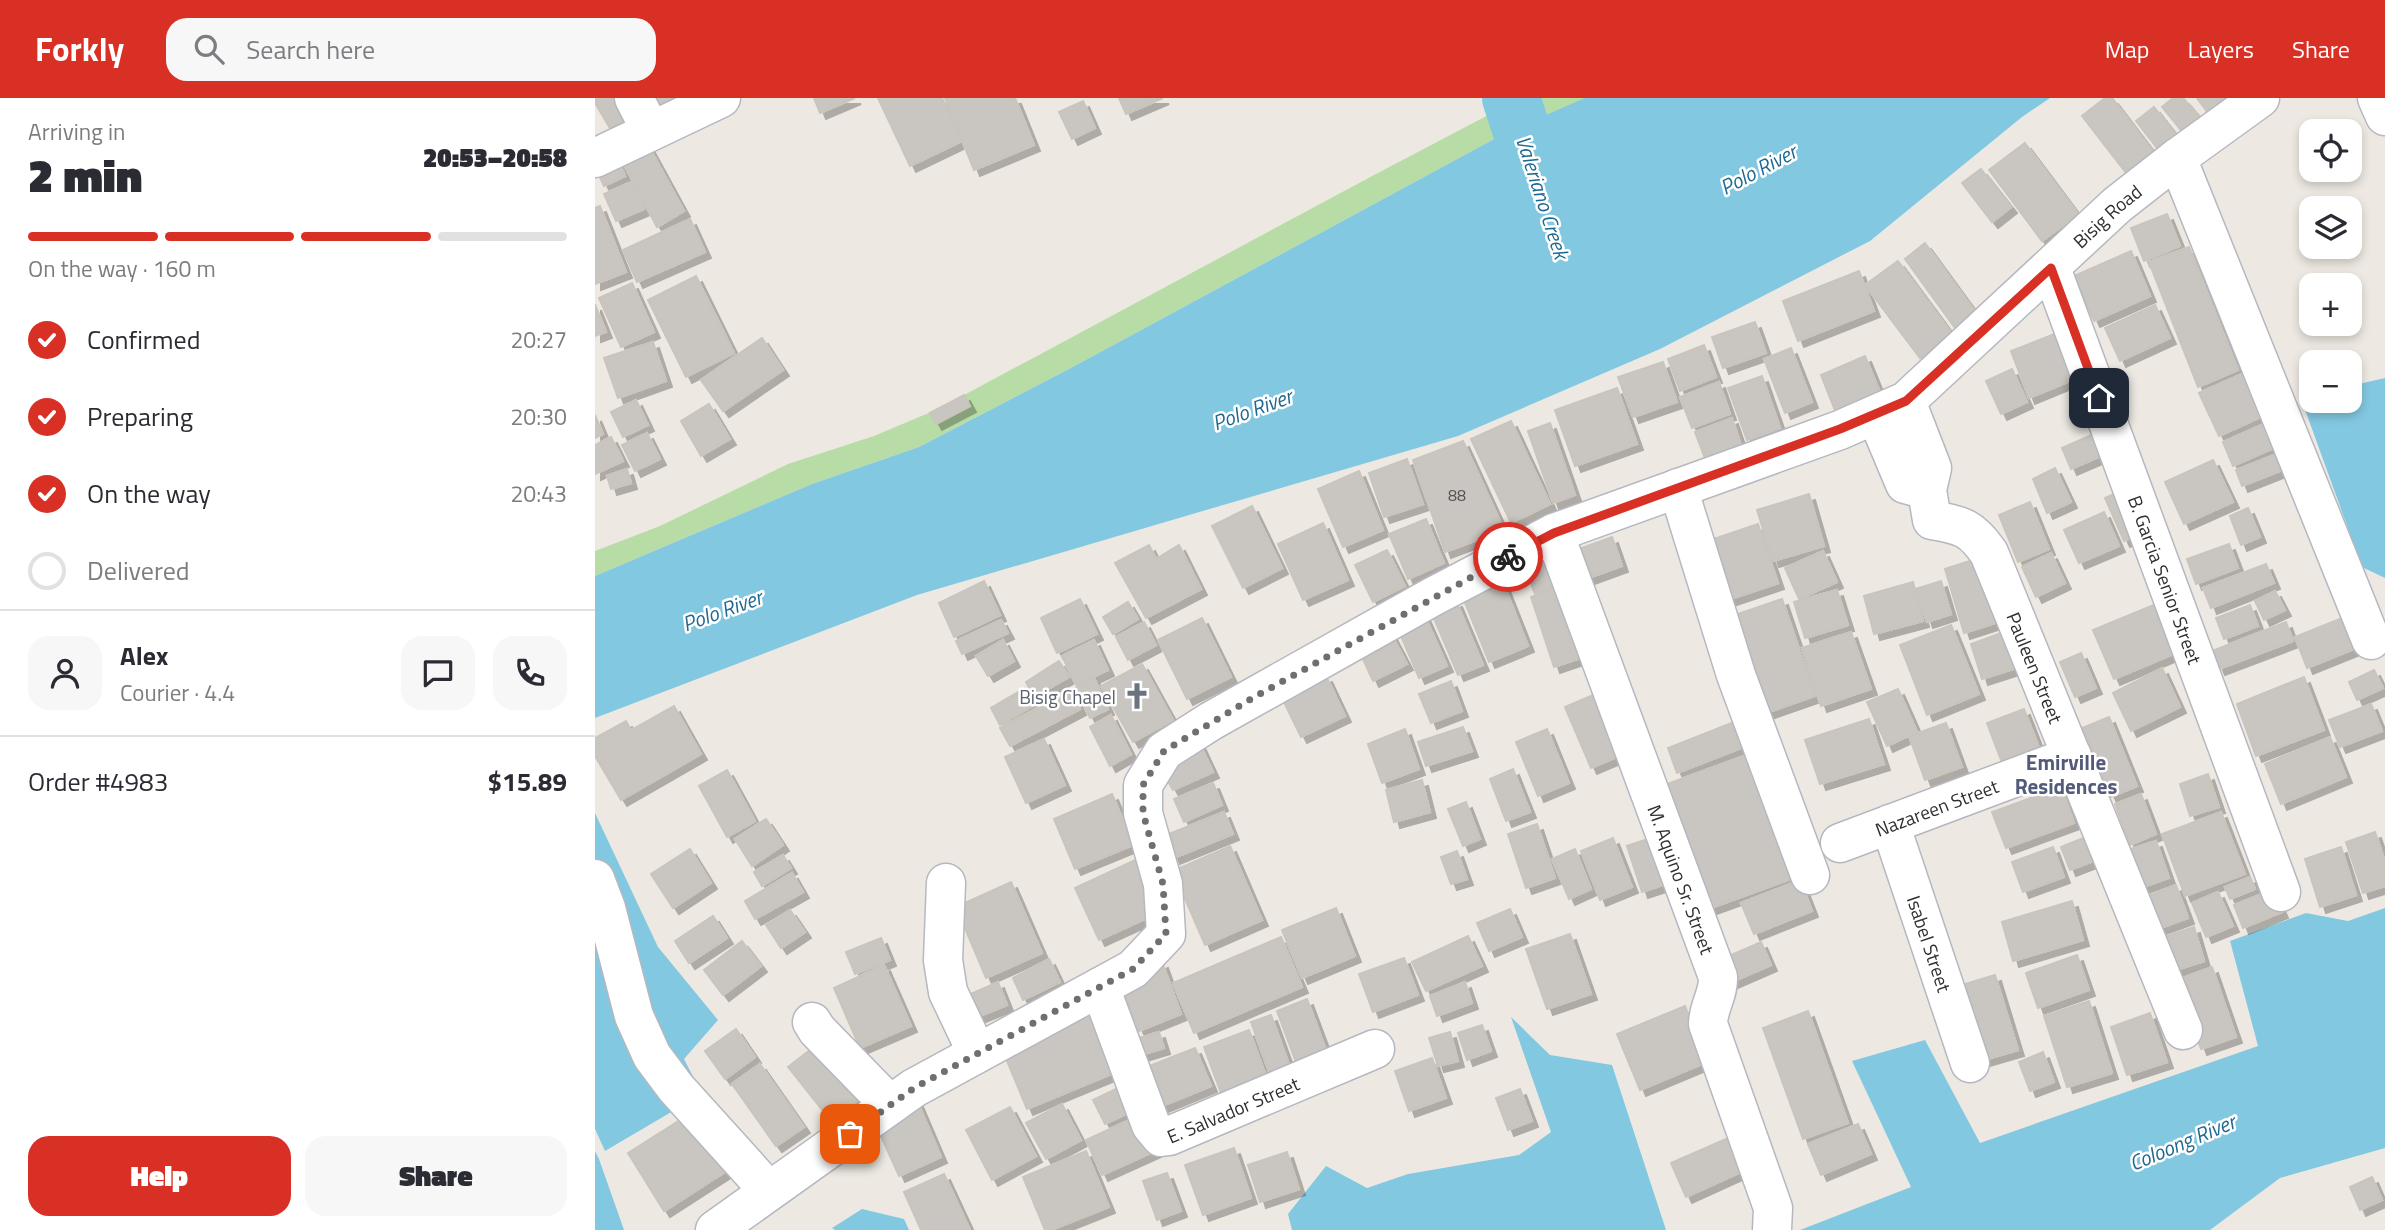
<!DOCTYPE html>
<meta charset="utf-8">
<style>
:root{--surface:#fff;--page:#f7f7f7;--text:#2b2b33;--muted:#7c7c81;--line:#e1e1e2;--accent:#d93025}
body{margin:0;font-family:"Titillium Web",sans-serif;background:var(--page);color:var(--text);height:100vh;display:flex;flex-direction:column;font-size:26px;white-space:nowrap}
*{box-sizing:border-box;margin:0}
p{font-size:23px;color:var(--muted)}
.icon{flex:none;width:38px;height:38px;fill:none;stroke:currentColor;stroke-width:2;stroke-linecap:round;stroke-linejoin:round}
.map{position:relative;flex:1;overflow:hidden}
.panel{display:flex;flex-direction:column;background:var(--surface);width:595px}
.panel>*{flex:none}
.buttons{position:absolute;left:1704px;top:21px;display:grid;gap:14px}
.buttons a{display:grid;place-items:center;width:63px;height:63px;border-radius:14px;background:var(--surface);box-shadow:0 4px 10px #0003;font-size:35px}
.pin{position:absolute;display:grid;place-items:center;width:60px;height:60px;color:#fff;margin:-30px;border-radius:14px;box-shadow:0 4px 10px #0006}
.courier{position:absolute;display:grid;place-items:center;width:70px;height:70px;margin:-35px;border:5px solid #d93025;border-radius:50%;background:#fff;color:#222;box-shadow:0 2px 9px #0007}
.overview em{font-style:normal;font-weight:800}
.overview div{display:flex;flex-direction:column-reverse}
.overview{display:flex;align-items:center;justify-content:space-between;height:119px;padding:0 28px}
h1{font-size:46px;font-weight:800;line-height:52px}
.bar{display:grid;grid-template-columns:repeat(4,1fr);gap:10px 7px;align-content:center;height:84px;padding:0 28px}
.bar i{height:9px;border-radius:5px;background:var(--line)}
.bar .selected{background:var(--accent)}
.bar p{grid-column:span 4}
.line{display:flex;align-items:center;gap:18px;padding:0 28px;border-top:2px solid var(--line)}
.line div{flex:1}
.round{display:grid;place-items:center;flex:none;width:74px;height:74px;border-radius:21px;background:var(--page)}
ol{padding:0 28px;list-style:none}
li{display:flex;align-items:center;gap:21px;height:77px}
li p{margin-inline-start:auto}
li .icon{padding:7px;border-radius:50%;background:var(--accent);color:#fff;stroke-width:4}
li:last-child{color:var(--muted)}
li i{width:38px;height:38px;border:4px solid var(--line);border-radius:50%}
.button{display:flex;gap:14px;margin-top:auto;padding:14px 28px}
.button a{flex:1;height:80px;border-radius:21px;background:var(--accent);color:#fff;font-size:28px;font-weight:800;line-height:80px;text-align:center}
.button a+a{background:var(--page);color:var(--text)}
header{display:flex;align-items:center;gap:42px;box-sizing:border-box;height:98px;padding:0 35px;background:var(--accent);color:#fff}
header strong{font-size:33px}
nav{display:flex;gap:38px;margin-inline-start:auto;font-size:24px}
.search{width:490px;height:63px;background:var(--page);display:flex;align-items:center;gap:18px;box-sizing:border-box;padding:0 24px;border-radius:21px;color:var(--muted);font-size:26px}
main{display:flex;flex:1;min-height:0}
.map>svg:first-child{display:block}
</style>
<header>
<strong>Forkly</strong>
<div class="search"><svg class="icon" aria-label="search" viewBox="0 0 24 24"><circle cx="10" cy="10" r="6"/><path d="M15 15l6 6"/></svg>Search here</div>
<nav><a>Map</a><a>Layers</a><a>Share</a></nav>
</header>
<main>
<section class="panel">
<div class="overview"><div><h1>2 min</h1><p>Arriving in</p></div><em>20:53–20:58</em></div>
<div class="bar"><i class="selected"></i><i class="selected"></i><i class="selected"></i><i></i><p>On the way · 160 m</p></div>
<ol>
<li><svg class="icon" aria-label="check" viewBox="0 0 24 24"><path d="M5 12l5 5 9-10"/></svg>Confirmed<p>20:27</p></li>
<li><svg class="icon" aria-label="check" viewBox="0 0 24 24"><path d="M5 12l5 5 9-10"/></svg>Preparing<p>20:30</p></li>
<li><svg class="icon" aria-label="check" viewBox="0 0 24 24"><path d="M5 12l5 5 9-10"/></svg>On the way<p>20:43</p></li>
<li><i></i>Delivered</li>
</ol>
<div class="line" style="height:126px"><a class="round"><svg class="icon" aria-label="person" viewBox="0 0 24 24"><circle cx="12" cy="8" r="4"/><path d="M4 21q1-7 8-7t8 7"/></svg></a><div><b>Alex</b><p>Courier · 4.4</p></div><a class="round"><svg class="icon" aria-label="chat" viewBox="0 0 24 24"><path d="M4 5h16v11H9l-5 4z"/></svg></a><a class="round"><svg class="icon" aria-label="phone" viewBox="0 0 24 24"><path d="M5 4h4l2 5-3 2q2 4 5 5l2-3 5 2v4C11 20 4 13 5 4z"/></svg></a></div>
<div class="line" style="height:91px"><div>Order #4983</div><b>$15.89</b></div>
<div class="button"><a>Help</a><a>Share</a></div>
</section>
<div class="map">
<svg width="1790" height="1132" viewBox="0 0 1790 1132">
<defs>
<filter id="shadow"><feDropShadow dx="6" dy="6" stdDeviation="0" flood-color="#0004"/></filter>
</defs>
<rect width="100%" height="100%" fill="#ede9e2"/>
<path fill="#b8dca6" d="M930 0H992L914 33 474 271 324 349 217 386 0 478V453L65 428 193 366 279 338 343 311 781 76 899 14Z"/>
<path fill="#83c8e1" d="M990 0H1455L1427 19 1275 143 1065 251 863 338 322 497 0 620V478L217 386 324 349 474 271 914 33Z
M1790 280V480L1767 469 1704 295 1717 294V303H1755V288Z
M0 715 63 849 123 922 89 961 107 996 10 1053 0 1031Z
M1790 810V1050L1685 1080 1615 1132H1205L1316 1089 1257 963 1330 942 1385 1045 1663 948 1635 843 1711 815 1753 823Z
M916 919 955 957 1017 967 1071 1132H697L693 1116 731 1068 772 1090 813 1076 924 1057 956 1034Z
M0 1053 4 1061 29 1132H0Z
M267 1111 309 1121 314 1132H240L237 1130Z"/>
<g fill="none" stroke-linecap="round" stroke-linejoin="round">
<path stroke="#83c8e1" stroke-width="58" d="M916 0 950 104"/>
</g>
<path fill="#c9c5c1" stroke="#c9c4bc" stroke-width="2" filter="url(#shadow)" d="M0 0H26L36 17 15 30 0 5Z
M50 0H84L56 13Z
M219 0H260L225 15Z
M283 0H347L367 43 315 68Z
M350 0H420L439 47 379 72Z
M524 0H568L531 16Z
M1510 0H1517L1559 55 1532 76 1487 18Z
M1578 0H1588L1607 22 1590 37 1567 9Z
M1602 0H1633L1613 15Z
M488 3 500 30 477 41 464 14Z
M1559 9 1584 41 1566 55 1541 23Z
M1430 45 1483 116 1447 143 1394 72Z
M53 47 89 113 62 129 26 61Z
M22 59 30 78 9 88 0 69Z
M1386 71 1416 109 1397 124 1367 85Z
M36 84 49 111 21 123 9 96Z
M5 108 31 174 0 186V110Z
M1572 116 1585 148 1549 163 1536 130Z
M95 121 110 154 42 184 28 152Z
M1330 145 1384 219 1363 234 1310 161Z
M1594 149 1643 272 1603 289 1554 164Z
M1536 153 1555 198 1499 223 1479 178Z
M1303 163 1357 236 1325 260 1270 187Z
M1264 173 1279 213 1203 243 1188 203Z
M101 178 139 255 91 279 53 202Z
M37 185 59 234 26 249 4 200Z
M0 206 11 234 0 238Z
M1560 207 1575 240 1525 263 1510 230Z
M1160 224 1171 255 1128 270 1117 239Z
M1467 233 1485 279 1434 300 1416 253Z
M167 240 188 272 128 313 106 282Z
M58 244 71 283 23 300 9 260Z
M1109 247 1121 279 1085 293 1073 261Z
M1196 250 1217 304 1190 315 1169 261Z
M1270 258 1288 302 1243 320 1226 277Z
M1068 264 1082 304 1038 319 1023 279Z
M1417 271 1432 304 1406 316 1391 283Z
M1649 275 1668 318 1624 338 1604 295Z
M1167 278 1185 330 1152 342 1133 290Z
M1124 284 1135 316 1097 330 1085 299Z
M1022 290 1042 346 980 368 960 312Z
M369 297 375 308 341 326 335 315Z
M41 302 53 327 28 339 16 314Z
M114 306 135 341 106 358 86 323Z
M0 317 8 336 0 340Z
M1137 320 1147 350 1111 363 1100 334Z
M916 323 955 406 916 425 876 341Z
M955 325 980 397 958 405 933 333Z
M1671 325 1681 349 1638 368 1628 344Z
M1503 334 1513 355 1476 371 1467 350Z
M52 335 65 361 40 373 27 347Z
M16 339 28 363 0 376V347Z
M868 343 909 432 850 454 818 362Z
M1679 357 1685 373 1647 388 1641 372Z
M812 361 828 406 789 419 774 375Z
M1618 362 1638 404 1589 426 1570 384Z
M1460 370 1476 404 1452 415 1438 381Z
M32 371 36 385 16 391 12 378Z
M764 373 788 432 748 449 723 391Z
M1523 394 1542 437 1529 443 1510 400Z
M1214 396 1229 448 1178 463 1162 412Z
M1435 404 1454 451 1423 464 1404 417Z
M657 408 687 470 648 490 617 428Z
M1653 410 1665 439 1646 447 1635 418Z
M1509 414 1524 448 1484 465 1469 432Z
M831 421 849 465 813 481 794 436Z
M728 425 753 482 708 502 683 446Z
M1163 426 1183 485 1130 503 1110 444Z
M1017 439 1027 468 991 481 981 452Z
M1634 446 1643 470 1601 486 1592 461Z
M554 447 561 461 584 447 606 491 551 520 520 465Z
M792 452 810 488 778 504 760 467Z
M958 453 970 484 940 496 928 465Z
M1228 453 1242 484 1204 501 1190 470Z
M1456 455 1470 485 1441 499 1427 469Z
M1384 460 1403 524 1369 535 1350 471Z
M1671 466 1679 485 1616 510 1608 490Z
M907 482 933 548 894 564 867 497Z
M389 483 405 517 359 539 344 505Z
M1346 483 1356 516 1332 524 1321 491Z
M1318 484 1328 523 1279 536 1269 498Z
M971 487 994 557 959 569 936 499Z
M1242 492 1253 527 1210 540 1199 504Z
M1680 493 1690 512 1669 522 1660 503Z
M485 501 502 536 462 555 446 520Z
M1187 501 1220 598 1168 616 1134 519Z
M861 503 888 567 863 577 836 513Z
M533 504 543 521 518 536 508 519Z
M1561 506 1581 555 1519 581 1498 532Z
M1655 507 1663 528 1629 541 1621 520Z
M827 512 852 568 824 580 800 524Z
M607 520 636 579 592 601 563 542Z
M1747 520 1759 551 1712 570 1700 539Z
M406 522 413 535 367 556 361 543Z
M549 524 561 547 533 562 521 539Z
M1691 524 1698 543 1624 571 1617 553Z
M1356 527 1384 596 1332 617 1305 547Z
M794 532 812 566 778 583 762 548Z
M1256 534 1276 591 1226 608 1207 550Z
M1409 534 1421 570 1387 581 1376 546Z
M408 542 419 563 393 578 381 558Z
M499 542 513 572 481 587 467 558Z
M1486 555 1501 590 1480 599 1465 564Z
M464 563 474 579 439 599 431 584Z
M547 566 578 622 538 644 506 588Z
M1567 570 1585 609 1536 633 1518 595Z
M1779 572 1788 590 1762 602 1754 584Z
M731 578 750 618 706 639 687 600Z
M1709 579 1729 632 1661 658 1642 606Z
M499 580 513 611 495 620 480 590Z
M856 583 867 613 836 625 824 596Z
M430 590 439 607 405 627 396 610Z
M1012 591 1038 652 996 670 970 609Z
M1303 591 1322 634 1292 648 1272 604Z
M476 592 485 611 415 648 405 630Z
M1776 606 1787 633 1745 649 1734 622Z
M79 608 106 656 26 702 0 658V640L31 623 36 632Z
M1429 611 1446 655 1409 670 1392 625Z
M516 617 536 656 515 668 495 629Z
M1514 619 1542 688 1516 699 1487 630Z
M1274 621 1289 666 1225 686 1210 642Z
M1144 622 1154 647 1082 675 1073 650Z
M1351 625 1367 669 1330 682 1314 638Z
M868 629 877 653 831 668 823 644Z
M810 631 824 671 787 685 773 646Z
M952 631 974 685 943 698 921 644Z
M1735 639 1751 679 1686 706 1670 666Z
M602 640 618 674 578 692 570 678Z
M449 641 470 687 431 705 410 659Z
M1160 654 1204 778 1105 814 1061 690Z
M918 671 935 714 911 723 895 681Z
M132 672 160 723 132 739 104 688Z
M1613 676 1624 709 1595 718 1585 686Z
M827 682 835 714 799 724 791 692Z
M618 685 627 707 589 724 579 701Z
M1466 689 1479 725 1411 750 1397 714Z
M517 696 538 747 480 771 459 721Z
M1546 696 1561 736 1535 747 1520 706Z
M871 704 885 741 868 748 853 711Z
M629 714 638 736 579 760 571 737Z
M1626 714 1650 776 1590 798 1567 736Z
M171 721 188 747 157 768 140 741Z
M942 726 960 780 931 790 913 736Z
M1780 734 1790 764V788L1768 795 1751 744Z
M1065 737 1080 783 1047 794 1032 748Z
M1018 740 1037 789 1005 802 986 753Z
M1488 740 1496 764 1475 772 1466 749Z
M1561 743 1574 780 1548 789 1536 751Z
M635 748 667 822 610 847 578 773Z
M1458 749 1469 779 1428 794 1417 764Z
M1746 749 1761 797 1725 809 1710 761Z
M95 751 116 785 78 810 56 776Z
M980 751 996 791 974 801 957 761Z
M862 753 872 781 856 786 846 759Z
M188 757 196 770 167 788 159 774Z
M540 762 563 815 504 842 480 790Z
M197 775 208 794 160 821 150 803Z
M1655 779 1660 791 1635 801 1630 789Z
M1205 782 1217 813 1159 836 1146 805Z
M416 784 447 855 391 880 361 809Z
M1581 787 1593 820 1563 831 1551 798Z
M1677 792 1687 814 1648 830 1639 807Z
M1623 794 1638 828 1611 839 1597 805Z
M1477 803 1488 842 1418 863 1407 824Z
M741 810 760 858 707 880 687 832Z
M915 811 927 839 894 853 882 825Z
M195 812 210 834 186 850 171 827Z
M118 818 132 840 94 865 80 843Z
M1599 829 1609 863 1579 873 1568 839Z
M975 836 996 896 952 911 931 851Z
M873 838 887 868 831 893 817 864Z
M686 839 707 889 599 935 578 885Z
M286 840 295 862 260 876 251 854Z
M147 843 166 868 128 897 109 872Z
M1166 844 1176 867 1137 884 1127 861Z
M1482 857 1494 892 1443 910 1431 875Z
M809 860 823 897 778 914 764 876Z
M454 861 465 884 428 902 418 880Z
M567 864 586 916 544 933 524 881Z
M289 867 316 928 265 950 239 890Z
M1617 869 1641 939 1606 951 1582 882Z
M1400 877 1423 952 1389 962 1367 887Z
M403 884 412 907 380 920 371 898Z
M870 884 877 905 842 918 835 898Z
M712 901 735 963 705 975 682 913Z
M1494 903 1517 975 1472 989 1449 918Z
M499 907 526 972 432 1011 405 946Z
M1090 908 1112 964 1045 992 1022 936Z
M1213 913 1253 1025 1208 1041 1168 930Z
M1555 915 1572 964 1532 977 1516 929Z
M676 917 697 975 677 982 656 924Z
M887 927 896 953 872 962 863 935Z
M141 931 160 959 130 981 110 953Z
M654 932 671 978 626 995 609 949Z
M564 934 569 950 536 960 531 944Z
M855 934 863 963 843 968 834 940Z
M223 946 265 1000 236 1023 193 969Z
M600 950 616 988 565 1009 549 970Z
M1448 954 1459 984 1435 993 1424 964Z
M837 960 851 1000 814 1013 800 973Z
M165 966 209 1029 181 1048 137 986Z
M527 988 539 1012 510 1026 498 1002Z
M925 991 937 1023 913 1032 901 1000Z
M322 1003 346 1059 304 1078 279 1023Z
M467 1006 486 1042 451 1061 431 1025Z
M415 1009 441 1058 397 1082 371 1032Z
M101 1012 136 1070 69 1113 33 1055Z
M543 1018 560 1053 507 1077 491 1042Z
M1263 1026 1276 1056 1226 1077 1213 1046Z
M1133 1040 1148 1073 1091 1099 1076 1065Z
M639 1050 656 1100 608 1117 590 1067Z
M491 1053 514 1109 456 1132H450L428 1079Z
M692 1054 704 1091 665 1104 653 1067Z
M572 1075 586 1113 562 1122 548 1083Z
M349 1076 375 1132H326L309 1094Z
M1777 1079 1787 1102 1765 1112 1755 1089Z"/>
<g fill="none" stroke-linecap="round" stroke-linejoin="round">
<defs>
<g id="minor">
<path d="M39 0 56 33"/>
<path d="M1782 0 1790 18"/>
<path d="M0 60 126 0"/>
<path d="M1582 60 1776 542"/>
<path id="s1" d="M1456 170 1686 794"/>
<path id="s2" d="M1311 303 1337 370 1332 392 1337 422C1367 427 1377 430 1394 455L1588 932"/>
<path d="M1281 317 1310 386 1332 392"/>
<path d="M1083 390 1141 577 1215 777"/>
<path id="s3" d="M959 435 1123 879C1124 896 1113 909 1113 926L1178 1110 1177 1132"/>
<path id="s4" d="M1295 726 1375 965"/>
<path id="s5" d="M1245 745 1477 658"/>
<path d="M0 781 11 810 39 918 57 958 81 990 174 1093"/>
<path d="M351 785 348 862 353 894 382 955"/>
<path id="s6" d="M505 889 556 1027 566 1039 574 1038 780 951"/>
<path d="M217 924 222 932 295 1007"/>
<path id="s7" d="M120 1132 319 990 538 871 571 836 568 786 548 715V687L569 653 616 623 837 499 959 435 1245 332 1311 303 1522 107 1582 60 1665 0"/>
</g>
</defs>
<use href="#minor" stroke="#b6b8c0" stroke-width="41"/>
<use href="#minor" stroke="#fff" stroke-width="38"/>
</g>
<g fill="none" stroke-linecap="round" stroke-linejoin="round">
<path stroke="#716f6d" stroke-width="7" stroke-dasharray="0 12.6" d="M255 1036 319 990 538 871 571 836 568 786 548 715V687L569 653 661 598 913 459"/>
<path stroke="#d93025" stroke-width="9" d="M913 459 959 435 1245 331 1311 303 1456 170 1504 300"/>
</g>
<defs>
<symbol id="church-bare" viewBox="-9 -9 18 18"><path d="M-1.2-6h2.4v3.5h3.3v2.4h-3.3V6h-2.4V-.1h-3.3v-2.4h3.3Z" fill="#6b7280" stroke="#fff" stroke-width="2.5" paint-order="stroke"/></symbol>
</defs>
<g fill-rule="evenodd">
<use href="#church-bare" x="523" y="579" width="38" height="38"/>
</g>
<g text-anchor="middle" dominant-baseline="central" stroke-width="5" stroke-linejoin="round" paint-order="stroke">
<g font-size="16" fill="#555453">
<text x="862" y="397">88</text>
</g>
<g font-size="19" fill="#2e2e2e" stroke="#fff">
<text stroke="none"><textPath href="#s7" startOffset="1830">Bisig Road</textPath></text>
<text stroke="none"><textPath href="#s1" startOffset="332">B. Garcia Senior Street</textPath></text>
<text stroke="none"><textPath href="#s2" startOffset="317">Pauleen Street</textPath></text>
<text stroke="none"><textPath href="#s5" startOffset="103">Nazareen Street</textPath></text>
<text stroke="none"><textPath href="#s3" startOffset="369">M. Aquino Sr. Street</textPath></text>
<text stroke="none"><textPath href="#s4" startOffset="126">Isabel Street</textPath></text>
<text stroke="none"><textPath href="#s6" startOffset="240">E. Salvador Street</textPath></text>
</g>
<g font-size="19" fill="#5b616d" stroke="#fff" text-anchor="end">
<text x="521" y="598">Bisig Chapel</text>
</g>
<g font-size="21" font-style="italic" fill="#1f6991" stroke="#fff">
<text transform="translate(1163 71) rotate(-28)">Polo River</text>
<text transform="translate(948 99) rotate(72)">Valeriano Creek</text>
<text transform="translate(657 311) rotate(-20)">Polo River</text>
<text transform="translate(127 512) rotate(-20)">Polo River</text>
<text transform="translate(1587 1044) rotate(-23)">Coloong River</text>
</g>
<g font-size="21" font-weight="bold" fill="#535a7a" stroke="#fff">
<text x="1471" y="664">Emirville<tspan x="1471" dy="24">Residences</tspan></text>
</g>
</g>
</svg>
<div class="buttons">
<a><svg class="icon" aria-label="locate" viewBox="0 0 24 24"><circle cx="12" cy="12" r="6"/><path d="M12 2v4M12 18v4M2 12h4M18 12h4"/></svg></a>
<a><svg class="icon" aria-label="layers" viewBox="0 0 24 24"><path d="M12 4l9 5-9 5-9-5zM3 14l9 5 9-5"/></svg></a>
<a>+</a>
<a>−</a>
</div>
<div class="pin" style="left:255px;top:1036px;background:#ea580c"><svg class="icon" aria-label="bag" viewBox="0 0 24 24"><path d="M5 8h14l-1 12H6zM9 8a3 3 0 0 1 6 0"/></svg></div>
<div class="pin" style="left:1504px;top:300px;background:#1f2937"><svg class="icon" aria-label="home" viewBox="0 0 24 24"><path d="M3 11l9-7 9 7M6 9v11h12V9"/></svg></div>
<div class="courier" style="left:913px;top:459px"><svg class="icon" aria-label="bike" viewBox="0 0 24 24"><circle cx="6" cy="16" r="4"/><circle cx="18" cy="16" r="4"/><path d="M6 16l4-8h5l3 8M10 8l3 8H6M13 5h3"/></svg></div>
</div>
</main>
